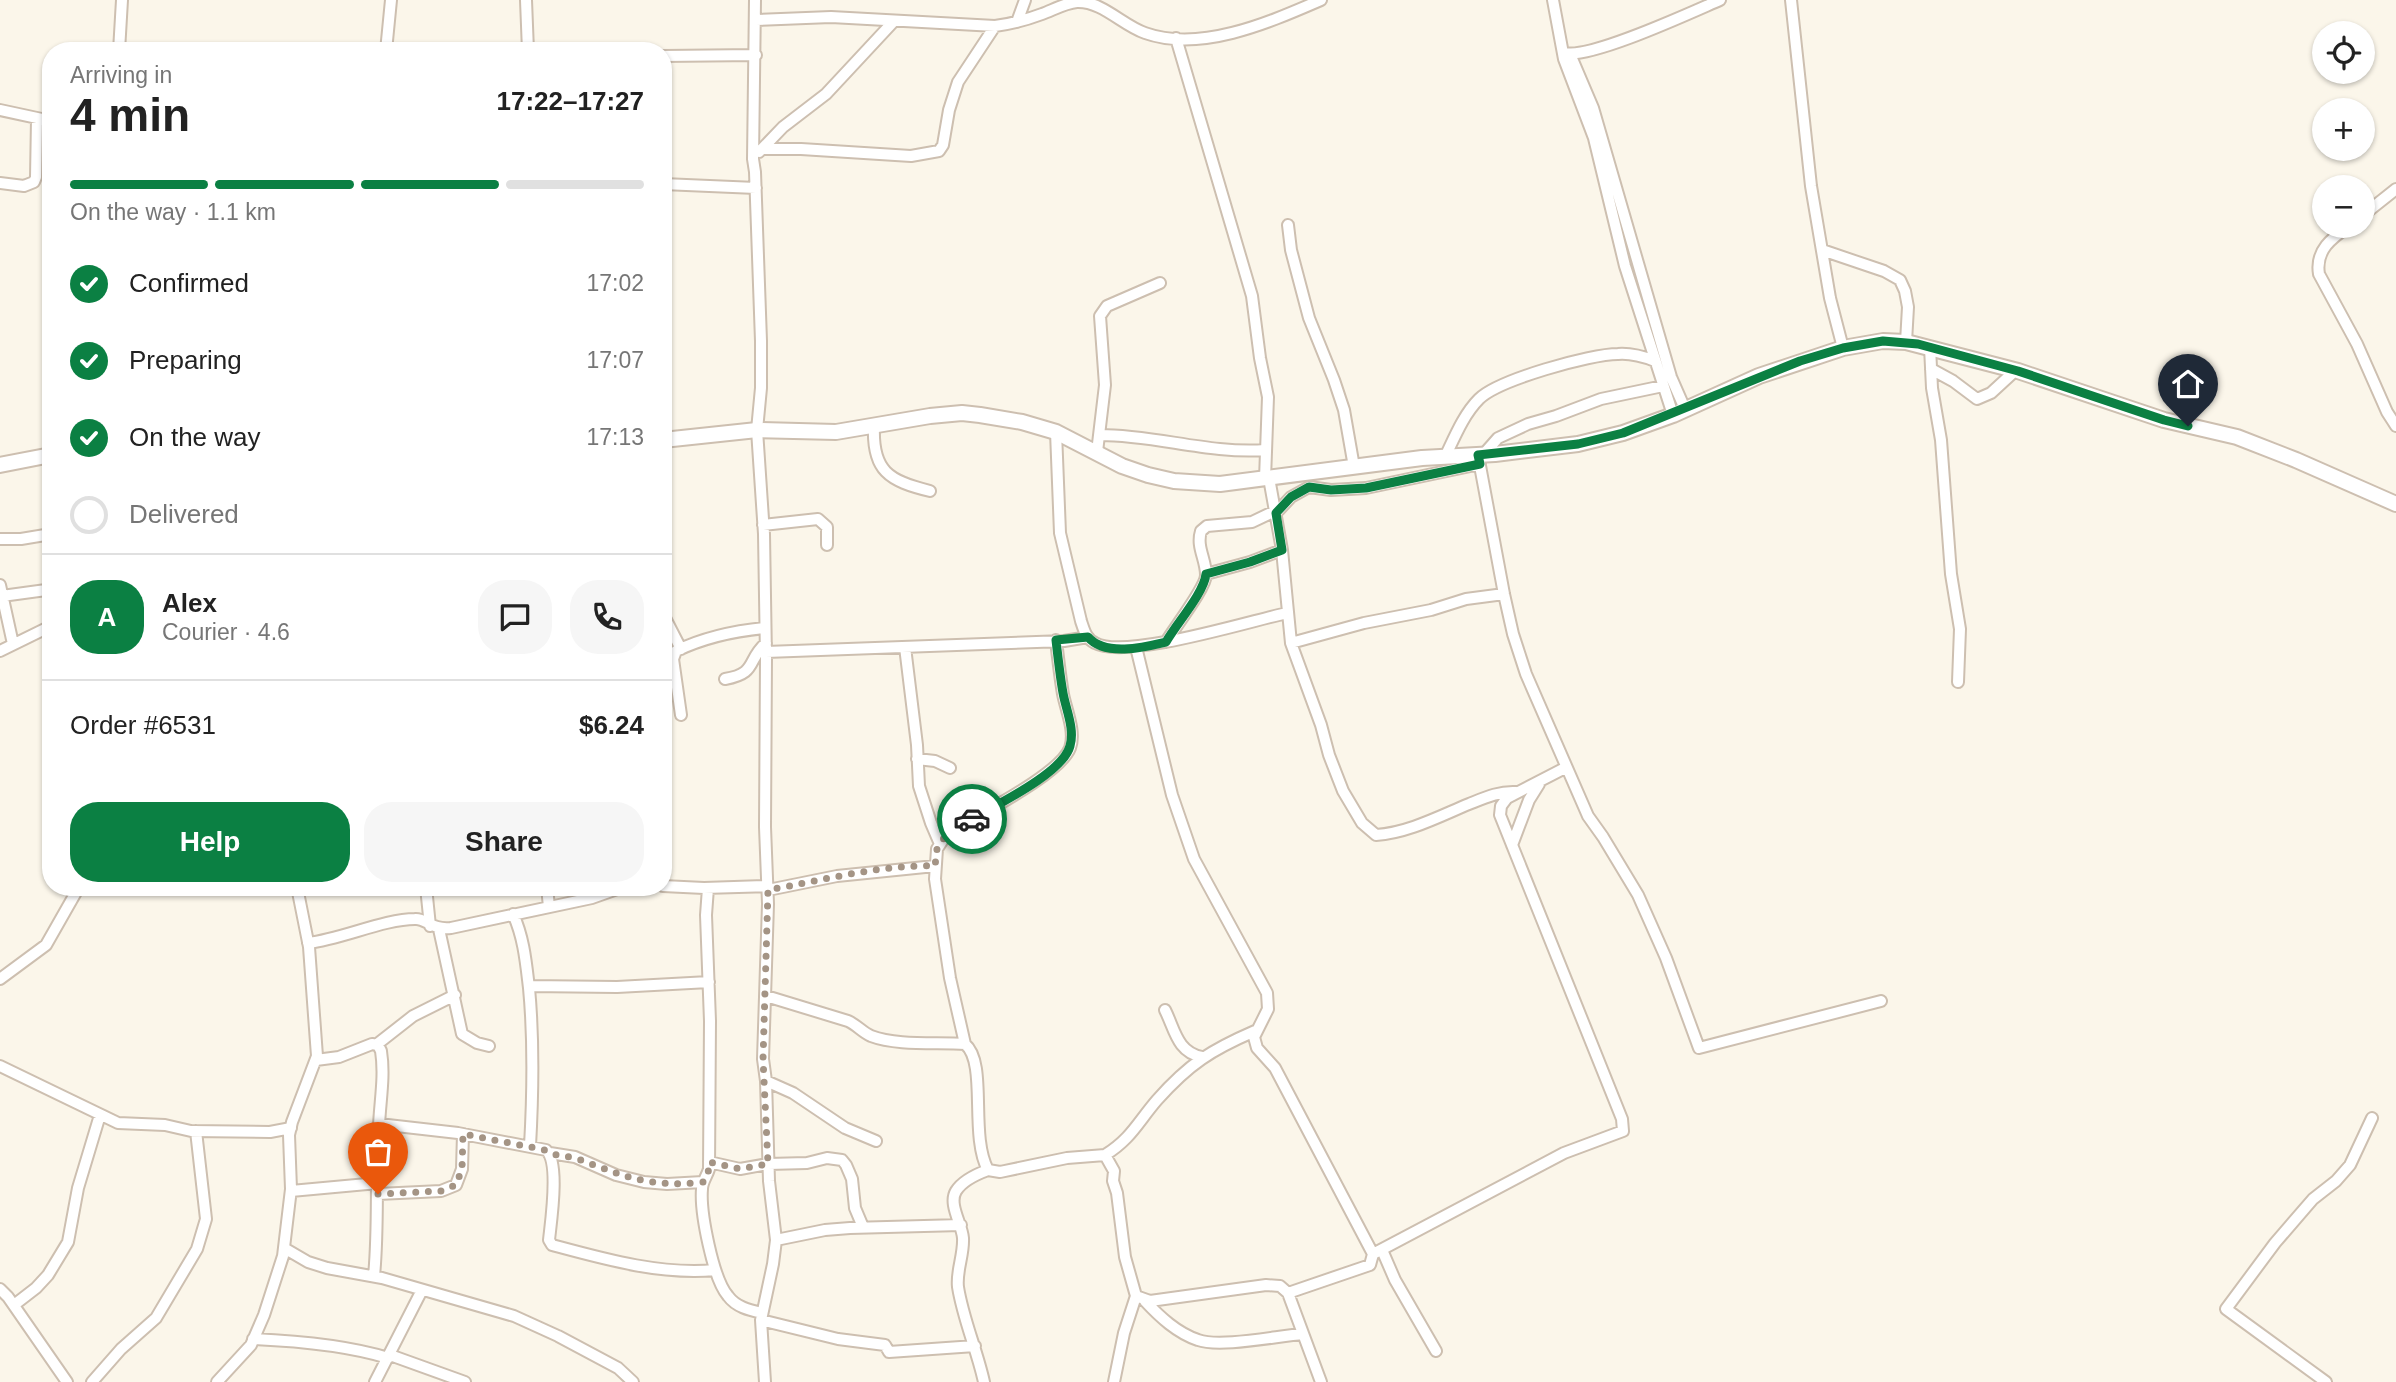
<!DOCTYPE html>
<meta charset="utf-8">
<style>
:root{--surface:#fff;--page:#f6f6f6;--text:#222;--muted:#767676;--line:#e0e0e0;--accent:#0b8043}
body{margin:0;font-family:Helvetica,sans-serif;background:var(--page);color:var(--text);height:100vh;display:flex;flex-direction:column;font-size:26px;white-space:nowrap}
*{box-sizing:border-box;margin:0}
p{font-size:23px;color:var(--muted)}
.icon{flex:none;width:38px;height:38px;fill:none;stroke:currentColor;stroke-width:2;stroke-linecap:round;stroke-linejoin:round}
.map{position:relative;flex:1;overflow:hidden}
.details{position:absolute;left:42px;top:42px;width:630px;height:854px;display:flex;flex-direction:column;background:var(--surface);border-radius:28px;box-shadow:0 2px 5px #0004}
.details>*{flex:none}
.buttons{position:absolute;left:2312px;top:21px;display:grid;gap:14px}
.buttons a{display:grid;place-items:center;width:63px;height:63px;border-radius:50%;background:var(--surface);box-shadow:0 2px 5px #0004;font-size:35px}
.pin{position:absolute;display:grid;place-items:center;width:60px;height:60px;color:#fff;margin:-72px -30px;border-radius:50% 50% 50% 0;rotate:-45deg;box-shadow:0 0 7px #0007}
.pin .icon{rotate:45deg}
.courier{position:absolute;display:grid;place-items:center;width:70px;height:70px;margin:-35px;border:5px solid #0b8043;border-radius:50%;background:#fff;color:#222;box-shadow:0 2px 9px #0007}
.summary em{font-style:normal;font-weight:600}
.summary div{display:flex;flex-direction:column-reverse}
.summary{display:flex;align-items:center;justify-content:space-between;height:119px;padding:0 28px}
h1{font-size:46px;font-weight:600;line-height:52px}
.bar{display:grid;grid-template-columns:repeat(4,1fr);gap:10px 7px;align-content:center;height:84px;padding:0 28px}
.bar i{height:9px;border-radius:5px;background:var(--line)}
.bar .current{background:var(--accent)}
.bar p{grid-column:span 4}
.line{display:flex;align-items:center;gap:18px;padding:0 28px;border-top:2px solid var(--line)}
.line div{flex:1}
.round{display:grid;place-items:center;flex:none;width:74px;height:74px;border-radius:28px;background:var(--page)}
ol{padding:0 28px;list-style:none}
li{display:flex;align-items:center;gap:21px;height:77px}
li p{margin-inline-start:auto}
li .icon{padding:7px;border-radius:50%;background:var(--accent);color:#fff;stroke-width:4}
li:last-child{color:var(--muted)}
li i{width:38px;height:38px;border:4px solid var(--line);border-radius:50%}
.action{display:flex;gap:14px;margin-top:auto;padding:14px 28px}
.action a{flex:1;height:80px;border-radius:28px;background:var(--accent);color:#fff;font-size:28px;font-weight:600;line-height:80px;text-align:center}
.action a+a{background:var(--page);color:var(--text)}
.map>svg:first-child{display:block}
</style>
<div class="map">
<svg width="2396" height="1382" viewBox="0 0 2396 1382">
<rect width="100%" height="100%" fill="#fbf6ea"/>
<g fill="none" stroke-linecap="round" stroke-linejoin="round">
<defs>
<path id="minor" d="M526 0 528 51
M755 0 753 159 755 172 761 341V388L757 430 764 534 766 658 765 827 768 904 763 1059 766 1081 769 1181 776 1240 773 1264 761 1320 765 1382
M1553 0 1564 59 1594 138 1625 266 1673 415
M1791 0 1811 186 1830 298 1843 348
M756 20 831 17 995 26C1011 24 1026 20 1042 14 1053 10 1065 3 1077 2 1102 1 1122 25 1145 33 1201 53 1270 22 1321 0
M1017 22 1025 0
M1176 38 1252 296 1260 358 1268 397 1265 479
M119 51 122 0
M386 51 391 0
M1565 53C1591 59 1692 12 1720 0
M1570 54 1593 108 1671 377 1685 409
M663 56 756 55
M0 110 51 121
M762 149H801L911 156 939 151 943 145 949 110 958 82 995 26
M759 152 783 127 826 94 894 21
M0 183 24 186 34 182 36 177 37 119
M663 184 756 188
M2362 216 2396 189
M1288 225 1291 250 1309 318 1334 380 1344 410 1354 467
M2349 226C2332 238 2315 250 2319 274L2357 344 2387 412 2396 426
M1822 250 1884 271 1900 280 1905 291 1908 307 1906 342
M1930 347 1932 388 1941 440 1951 574 1960 629 1958 682
M1931 369 1953 381 1977 399 1991 393 2016 370
M874 426C872 471 889 481 930 491
M1056 432 1060 533 1081 621C1084 630 1086 639 1095 643 1125 660 1250 621 1287 613
M1100 435C1156 435 1209 454 1265 450
M1097 452 1105 385 1100 316 1107 306 1160 283
M1446 455C1455 436 1464 414 1479 399 1498 380 1590 354 1618 354 1631 353 1642 356 1655 361
M1478 455 1504 594 1513 634 1526 674 1588 816 1603 837 1638 895 1666 958 1699 1048 1881 1001
M1483 455 1498 438 1528 424 1556 416 1601 399 1663 386
M1269 478 1282 550 1291 643 1321 725 1329 755 1343 791 1362 823 1376 835C1408 833 1440 816 1469 804 1484 798 1499 791 1516 792
M1276 513 1291 497 1309 487 1331 490 1366 488 1480 464
M763 525 818 519 827 527V545
M0 539H21L51 534
M1206 574 1250 562 1282 550
M0 585 13 644
M2 596 46 590 51 592
M663 614 681 649
M1166 642C1175 627 1206 587 1206 575 1206 559 1196 547 1201 531L1207 526 1252 522 1275 511
M1291 643 1364 623 1431 610 1466 599 1504 594
M905 647 917 745 919 786 931 823 940 844
M1136 647 1172 795 1194 859 1267 993 1268 1009 1254 1037 1257 1048 1275 1068 1373 1254 1370 1265 1288 1293
M0 651 51 626
M766 652 1064 641 1088 637
M725 679C758 673 746 661 766 643
M681 715 673 659 676 651C705 637 733 631 765 628
M917 759 935 761 950 768
M1512 845 1529 800 1539 784
M663 886 704 888 768 886
M426 887 430 926
M547 887 549 907
M708 888 706 915 710 1021 709 1169C707 1176 702 1182 702 1189 700 1212 713 1279 728 1296 736 1307 749 1310 762 1313
M768 890 837 876 935 866
M513 914C524 938 526 963 529 988 534 1041 533 1093 530 1146
M439 929 462 1034 477 1043 489 1046
M308 943C342 939 384 919 415 919 426 918 431 930 451 928L592 898 623 887
M0 979 46 945 79 887
M529 986 617 987 709 982
M766 996 848 1021C857 1025 862 1032 871 1036 897 1046 937 1042 965 1044 988 1063 969 1135 988 1170L1000 1172 1067 1158 1105 1155 1114 1171 1113 1181 1117 1193 1125 1257 1136 1296 1150 1301 1266 1285 1280 1286 1288 1293 1321 1382
M1165 1010C1175 1030 1177 1052 1202 1057
M965 1044 950 978 935 879 937 849 946 835C973 817 1059 776 1070 748 1076 732 1066 710 1063 694 1060 676 1058 658 1056 640
M376 1045 413 1016 455 995
M316 1060 339 1057 372 1044 378 1045 381 1051C385 1076 380 1101 379 1126 375 1176 379 1226 374 1276
M0 1066 118 1123 165 1125 191 1131 270 1132 291 1128
M766 1081 793 1093 845 1128 876 1141
M379 1124 458 1133 546 1150C560 1162 551 1221 549 1240L552 1245C604 1259 660 1275 715 1270
M550 1153 575 1157 616 1175 644 1182 667 1184 703 1182
M1105 1155C1131 1139 1138 1122 1157 1100 1189 1064 1211 1050 1255 1031
M709 1162 740 1169 768 1164 807 1163 827 1158 842 1160 846 1165 852 1179 855 1208 863 1227
M291 1191 378 1183
M378 1194 441 1191 456 1185 462 1169 463 1134
M776 1240 825 1230 850 1228 961 1225
M284 1248 308 1262 327 1268 382 1278 514 1316 558 1336 618 1368 633 1382
M1382 1250 1395 1280 1436 1351
M1373 1254 1564 1153 1623 1131 1622 1119 1500 815 1501 806 1507 798 1565 768
M0 1289 8 1297 67 1382
M1145 1301C1160 1317 1177 1333 1198 1340 1220 1348 1277 1336 1303 1334
M14 1305 36 1288 48 1275 68 1242 78 1188 100 1115
M761 1320 838 1339 885 1345 889 1352 975 1346
M253 1339C298 1341 346 1345 388 1358
M390 1355 465 1382
M92 1382 121 1349 156 1318 197 1249 206 1219 196 1131
M217 1382 251 1345 264 1315 283 1256 291 1189 289 1135 292 1122 317 1056 309 947 297 887
M375 1382 422 1290
M984 1382C977 1350 963 1319 958 1287 956 1271 964 1255 963 1238 962 1224 948 1204 956 1191 963 1180 977 1174 988 1170
M1114 1382 1124 1333 1136 1296
M2326 1382 2226 1309 2275 1243 2313 1199 2336 1181 2350 1165 2372 1118"/>
<path id="tertiary" d="M663 440 757 430 836 432 930 416 962 413 980 415 1022 422 1056 432 1122 466 1148 475 1174 481 1220 484 1422 458 1495 454 1578 444 1623 433 1673 415 1759 376 1843 348 1883 341 1906 342 2018 371 2164 420 2237 437 2296 460 2396 504
M0 465 51 455"/>
</defs>
<use href="#minor" stroke="#cdbfb0" stroke-width="14"/>
<use href="#tertiary" stroke="#cdbfb0" stroke-width="18"/>
<use href="#minor" stroke="#fff" stroke-width="10"/>
<use href="#tertiary" stroke="#fff" stroke-width="14"/>
</g>
<g fill="none" stroke-linecap="round" stroke-linejoin="round">
<path stroke="#a49485" stroke-width="7" stroke-dasharray="0 12.6" d="M378 1194 441 1191 456 1185 462 1169 463 1134 541 1149C545 1150 548 1152 551 1153 560 1157 570 1156 578 1159 627 1177 649 1188 703 1182L708 1175 709 1162 740 1169 768 1164 763 1059 768 890C820 881 882 864 935 866L937 849 946 835 972 819"/>
<path stroke="#0b8043" stroke-width="9" d="M972 819C996 805 1063 773 1070 746 1075 729 1066 710 1063 693 1060 676 1058 658 1056 640L1088 637C1105 657 1145 647 1166 642 1177 623 1204 593 1206 574L1250 562 1282 550 1276 513 1291 497 1309 487 1331 490 1366 488 1480 464 1478 455 1578 444 1623 433 1800 361 1843 348 1883 341 1918 344 2018 371 2164 420 2188 426"/>
</g>
</svg>
<div class="buttons">
<a><svg class="icon" aria-label="locate" viewBox="0 0 24 24"><circle cx="12" cy="12" r="6"/><path d="M12 2v4M12 18v4M2 12h4M18 12h4"/></svg></a>
<a>+</a>
<a>−</a>
</div>
<div class="pin" style="left:378px;top:1194px;background:#ea580c"><svg class="icon" aria-label="bag" viewBox="0 0 24 24"><path d="M5 8h14l-1 12H6zM9 8a3 3 0 0 1 6 0"/></svg></div>
<div class="pin" style="left:2188px;top:426px;background:#1f2937"><svg class="icon" aria-label="home" viewBox="0 0 24 24"><path d="M3 11l9-7 9 7M6 9v11h12V9"/></svg></div>
<div class="courier" style="left:972px;top:819px"><svg class="icon" aria-label="car" viewBox="0 0 24 24"><path d="M5 17H2v-5l4-1 3-4h7l3 4 3 1v5h-3M9 17h6M6 11h13"/><circle cx="7" cy="17" r="2"/><circle cx="17" cy="17" r="2"/></svg></div>
<section class="details">
<div class="summary"><div><h1>4 min</h1><p>Arriving in</p></div><em>17:22–17:27</em></div>
<div class="bar"><i class="current"></i><i class="current"></i><i class="current"></i><i></i><p>On the way · 1.1 km</p></div>
<ol>
<li><svg class="icon" aria-label="check" viewBox="0 0 24 24"><path d="M5 12l5 5 9-10"/></svg>Confirmed<p>17:02</p></li>
<li><svg class="icon" aria-label="check" viewBox="0 0 24 24"><path d="M5 12l5 5 9-10"/></svg>Preparing<p>17:07</p></li>
<li><svg class="icon" aria-label="check" viewBox="0 0 24 24"><path d="M5 12l5 5 9-10"/></svg>On the way<p>17:13</p></li>
<li><i></i>Delivered</li>
</ol>
<div class="line" style="height:126px"><b class="round" style="background:var(--accent);color:#fff">A</b><div><b>Alex</b><p>Courier · 4.6</p></div><a class="round"><svg class="icon" aria-label="chat" viewBox="0 0 24 24"><path d="M4 5h16v11H9l-5 4z"/></svg></a><a class="round"><svg class="icon" aria-label="phone" viewBox="0 0 24 24"><path d="M5 4h4l2 5-3 2q2 4 5 5l2-3 5 2v4C11 20 4 13 5 4z"/></svg></a></div>
<div class="line" style="height:91px"><div>Order #6531</div><b>$6.24</b></div>
<div class="action"><a>Help</a><a>Share</a></div>
</section>
</div>
